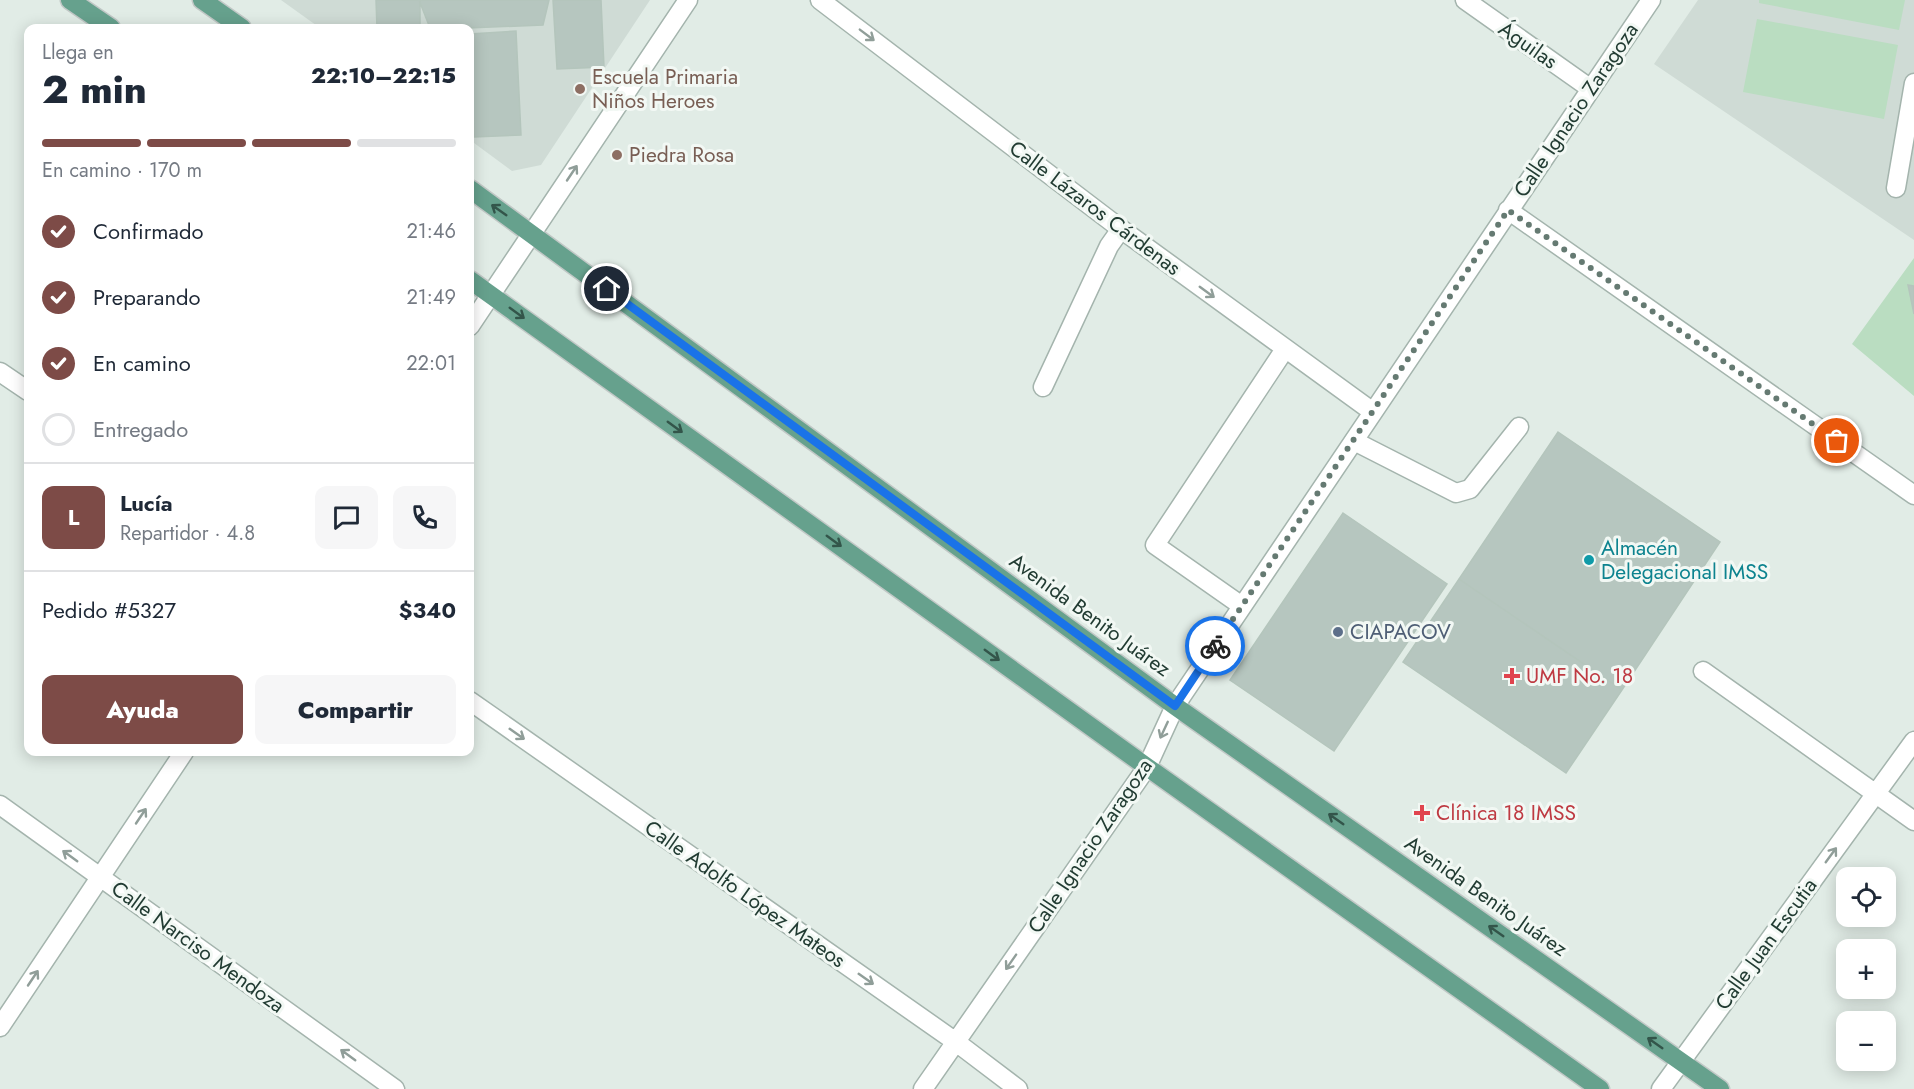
<!DOCTYPE html>
<html lang="es">
<meta charset="utf-8">
<style>
:root{--surface:#fff;--page:#f6f6f7;--text:#1f2937;--muted:#747a83;--line:#e0e1e3;--accent:#7d4b47}
body{margin:0;font-family:Jost,sans-serif;background:var(--page);color:var(--text);height:100vh;display:flex;flex-direction:column;font-size:22px;white-space:nowrap}
*{box-sizing:border-box;margin:0}
p{font-size:20px;color:var(--muted)}
.icon{flex:none;width:33px;height:33px;fill:none;stroke:currentColor;stroke-width:2;stroke-linecap:round;stroke-linejoin:round}
.map{position:relative;flex:1;overflow:hidden}
.side{position:absolute;left:24px;top:24px;width:450px;height:732px;display:flex;flex-direction:column;background:var(--surface);border-radius:12px;box-shadow:0 3px 15px #0003}
.side>*{flex:none}
.controls{position:absolute;left:1836px;top:867px;display:grid;gap:12px}
.controls a{display:grid;place-items:center;width:60px;height:60px;border-radius:12px;background:var(--surface);box-shadow:0 3px 15px #0003;font-size:30px}
.pin{position:absolute;display:grid;place-items:center;width:51px;height:51px;color:#fff;margin:-26px;border:3px solid #fff;border-radius:50%;box-shadow:0 2px 6px #0007}
.courier{position:absolute;display:grid;place-items:center;width:60px;height:60px;margin:-30px;border:4px solid #1a73e8;border-radius:50%;background:#fff;color:#222;box-shadow:0 2px 8px #0007}
.head em{font-style:normal;font-weight:800}
.head div{display:flex;flex-direction:column-reverse}
.head{display:flex;align-items:center;justify-content:space-between;height:102px;padding:0 18px}
h1{font-size:39px;font-weight:800;line-height:45px}
.bar{display:grid;grid-template-columns:repeat(4,1fr);gap:9px 6px;align-content:center;height:72px;padding:0 18px}
.bar i{height:8px;border-radius:4px;background:var(--line)}
.bar .active{background:var(--accent)}
.bar p{grid-column:span 4}
.line{display:flex;align-items:center;gap:15px;padding:0 18px;border-top:2px solid var(--line)}
.line div{flex:1}
.round{display:grid;place-items:center;flex:none;width:63px;height:63px;border-radius:12px;background:var(--page)}
ol{padding:0 18px;list-style:none}
li{display:flex;align-items:center;gap:18px;height:66px}
li p{margin-inline-start:auto}
li .icon{padding:6px;border-radius:50%;background:var(--accent);color:#fff;stroke-width:4}
li:last-child{color:var(--muted)}
li i{width:33px;height:33px;border:3px solid var(--line);border-radius:50%}
.cta{display:flex;gap:12px;margin-top:auto;padding:12px 18px}
.cta a{flex:1;height:69px;border-radius:12px;background:var(--accent);color:#fff;font-size:24px;font-weight:800;line-height:69px;text-align:center}
.cta a+a{background:var(--page);color:var(--text)}
.map>svg:first-child{display:block}
</style>
<div class="map">
<svg width="1914" height="1089" viewBox="0 0 1914 1089">
<rect width="100%" height="100%" fill="#e1ece6"/>
<path fill="#cfdbd5" d="M281 0H650L541 165 512 171 470 140V28H320Z
M1698 0H1914V240L1654 64Z"/>
<path fill="#baddc1" d="M1759 0H1905L1899 30 1759 3Z
M1757 19 1898 45 1884 119 1743 92Z
M1914 258V396L1852 344Z"/>
<path fill="#b6c6bf" stroke="#b4c5bc" stroke-width="1.5" d="M376 0H420V28H377Z
M419 0H549L543 25 467 28H430Z
M553 0H601L604 67 557 69Z
M516 31 521 135 474 137 470 34Z
M1908 285 1914 286V314Z
M1558 432 1720 542 1622 690 1459 579Z
M1343 513 1447 584 1334 751 1230 680Z
M1459 579 1622 690 1566 773 1403 662Z"/>
<g fill="none" stroke-linecap="round" stroke-linejoin="round">
<defs>
<path id="service" d="M1896 188 1914 83
M1043 387 1109 246 1121 229
M1354 441 1456 493 1470 489 1519 427"/>
<path id="minor" d="M820 0 1121 229 1373 412
M1465 0 1591 89
M1508 210 1914 495
M470 326 688 0
M0 372 28 391
M1242 606 1155 545 1285 349
M1703 671 1914 821
M470 701 956 1042 1018 1089
M0 805 395 1089
M0 1027 184 752
M923 1089 1147 767 1175 706 1651 0
M1661 1089 1914 741"/>
<path id="primary" d="M70 0 111 28
M202 0 242 28
M470 189 1175 706 1720 1089
M470 280 1147 767 1600 1089"/>
</defs>
<use href="#service" stroke="#a4b4ad" stroke-width="21"/>
<use href="#minor" stroke="#a4b4ad" stroke-width="21"/>
<use href="#primary" stroke="#c1c8c6" stroke-width="21"/>
<use href="#service" stroke="#fff" stroke-width="18"/>
<use href="#minor" stroke="#fff" stroke-width="18"/>
<use href="#primary" stroke="#66a18d" stroke-width="18"/>
</g>
<defs><path id="oneway-shaft" d="M-6 0H5M1.5-3L5.5 0L1.5 3" fill="none" stroke-width="1.6" stroke-linecap="round" stroke-linejoin="round" transform="scale(1.5)"/></defs>
<g stroke="#909e99">
<use href="#oneway-shaft" transform="translate(867 35) rotate(37)"/>
<use href="#oneway-shaft" transform="translate(572 173) rotate(-56)"/>
<use href="#oneway-shaft" transform="translate(1207 292) rotate(36)"/>
<use href="#oneway-shaft" transform="translate(1164 730) rotate(115)"/>
<use href="#oneway-shaft" transform="translate(517 734) rotate(35)"/>
<use href="#oneway-shaft" transform="translate(141 816) rotate(-56)"/>
<use href="#oneway-shaft" transform="translate(1831 855) rotate(-54)"/>
<use href="#oneway-shaft" transform="translate(70 856) rotate(-144)"/>
<use href="#oneway-shaft" transform="translate(1011 962) rotate(125)"/>
<use href="#oneway-shaft" transform="translate(33 978) rotate(-56)"/>
<use href="#oneway-shaft" transform="translate(866 979) rotate(35)"/>
<use href="#oneway-shaft" transform="translate(348 1055) rotate(-144)"/>
</g>
<g stroke="#33554a">
<use href="#oneway-shaft" transform="translate(499 210) rotate(-145)"/>
<use href="#oneway-shaft" transform="translate(517 313) rotate(36)"/>
<use href="#oneway-shaft" transform="translate(675 427) rotate(36)"/>
<use href="#oneway-shaft" transform="translate(834 541) rotate(36)"/>
<use href="#oneway-shaft" transform="translate(992 655) rotate(36)"/>
<use href="#oneway-shaft" transform="translate(1336 819) rotate(-145)"/>
<use href="#oneway-shaft" transform="translate(1496 931) rotate(-145)"/>
<use href="#oneway-shaft" transform="translate(1655 1043) rotate(-145)"/>
</g>
<g fill="none" stroke-linecap="round" stroke-linejoin="round">
<path stroke="#657a72" stroke-width="6" stroke-dasharray="0 10.8" d="M1215 646 1508 210 1837 441"/>
<path stroke="#1a73e8" stroke-width="8" d="M607 289 1175 706 1215 646"/>
</g>
<g fill="#8d6e63" stroke="#f2f8f4" stroke-width="2">
<circle cx="580" cy="89" r="6"/>
<circle cx="617" cy="155" r="6"/>
</g>
<circle fill="#0f9aa8" stroke="#f2f8f4" stroke-width="2" cx="1589" cy="560" r="6"/>
<circle fill="#5c6f8a" stroke="#f2f8f4" stroke-width="2" cx="1338" cy="632" r="6"/>
<g fill="#e0444e" stroke="#f2f8f4" stroke-width="2">
<path d="M1509 667h6v6h6v6h-6v6h-6v-6h-6v-6h6z"/>
<path d="M1419 804h6v6h6v6h-6v6h-6v-6h-6v-6h6z"/>
</g>
<g text-anchor="middle" dominant-baseline="central" stroke-width="6" stroke-linejoin="round" paint-order="stroke">
<g font-size="21" fill="#223c33" stroke="#f2f8f4">
<text transform="translate(1528 45) rotate(35)">Águilas</text>
<text transform="translate(1576 110) rotate(-56)">Calle Ignacio Zaragoza</text>
<text transform="translate(1095 208) rotate(37)">Calle Lázaros Cárdenas</text>
<text transform="translate(1090 615) rotate(36)">Avenida Benito Juárez</text>
<text transform="translate(1090 846) rotate(-56)">Calle Ignacio Zaragoza</text>
<text transform="translate(745 894) rotate(35)">Calle Adolfo López Mateos</text>
<text transform="translate(1486 896) rotate(35)">Avenida Benito Juárez</text>
<text transform="translate(1766 944) rotate(-54)">Calle Juan Escutia</text>
<text transform="translate(198 947) rotate(36)">Calle Narciso Mendoza</text>
</g>
<g font-size="21" fill="#785e54" stroke="#f2f8f4" text-anchor="start">
<text x="592" y="77">Escuela Primaria<tspan x="592" dy="24">Niños Heroes</tspan></text>
<text x="629" y="155">Piedra Rosa</text>
</g>
<g font-size="21" fill="#0d838f" stroke="#f2f8f4" text-anchor="start">
<text x="1601" y="548">Almacén<tspan x="1601" dy="24">Delegacional IMSS</tspan></text>
</g>
<g font-size="21" fill="#4e5e75" stroke="#f2f8f4" text-anchor="start">
<text x="1350" y="632">CIAPACOV</text>
</g>
<g font-size="21" fill="#be3a42" stroke="#f2f8f4" text-anchor="start">
<text x="1526" y="676">UMF No. 18</text>
<text x="1436" y="813">Clínica 18 IMSS</text>
</g>
</g>
</svg>
<div class="controls">
<a><svg class="icon" aria-label="locate" viewBox="0 0 24 24"><circle cx="12" cy="12" r="6"/><path d="M12 2v4M12 18v4M2 12h4M18 12h4"/></svg></a>
<a>+</a>
<a>−</a>
</div>
<div class="pin" style="left:1837px;top:441px;background:#ea580c"><svg class="icon" aria-label="bag" viewBox="0 0 24 24"><path d="M5 8h14l-1 12H6zM9 8a3 3 0 0 1 6 0"/></svg></div>
<div class="pin" style="left:607px;top:289px;background:#1f2937"><svg class="icon" aria-label="home" viewBox="0 0 24 24"><path d="M3 11l9-7 9 7M6 9v11h12V9"/></svg></div>
<div class="courier" style="left:1215px;top:646px"><svg class="icon" aria-label="bike" viewBox="0 0 24 24"><circle cx="6" cy="16" r="4"/><circle cx="18" cy="16" r="4"/><path d="M6 16l4-8h5l3 8M10 8l3 8H6M13 5h3"/></svg></div>
<section class="side">
<div class="head"><div><h1>2 min</h1><p>Llega en</p></div><em>22:10–22:15</em></div>
<div class="bar"><i class="active"></i><i class="active"></i><i class="active"></i><i></i><p>En camino · 170 m</p></div>
<ol>
<li><svg class="icon" aria-label="check" viewBox="0 0 24 24"><path d="M5 12l5 5 9-10"/></svg>Confirmado<p>21:46</p></li>
<li><svg class="icon" aria-label="check" viewBox="0 0 24 24"><path d="M5 12l5 5 9-10"/></svg>Preparando<p>21:49</p></li>
<li><svg class="icon" aria-label="check" viewBox="0 0 24 24"><path d="M5 12l5 5 9-10"/></svg>En camino<p>22:01</p></li>
<li><i></i>Entregado</li>
</ol>
<div class="line" style="height:108px"><b class="round" style="background:var(--accent);color:#fff">L</b><div><b>Lucía</b><p>Repartidor · 4.8</p></div><a class="round"><svg class="icon" aria-label="chat" viewBox="0 0 24 24"><path d="M4 5h16v11H9l-5 4z"/></svg></a><a class="round"><svg class="icon" aria-label="phone" viewBox="0 0 24 24"><path d="M5 4h4l2 5-3 2q2 4 5 5l2-3 5 2v4C11 20 4 13 5 4z"/></svg></a></div>
<div class="line" style="height:78px"><div>Pedido #5327</div><b>$340</b></div>
<div class="cta"><a>Ayuda</a><a>Compartir</a></div>
</section>
</div>
